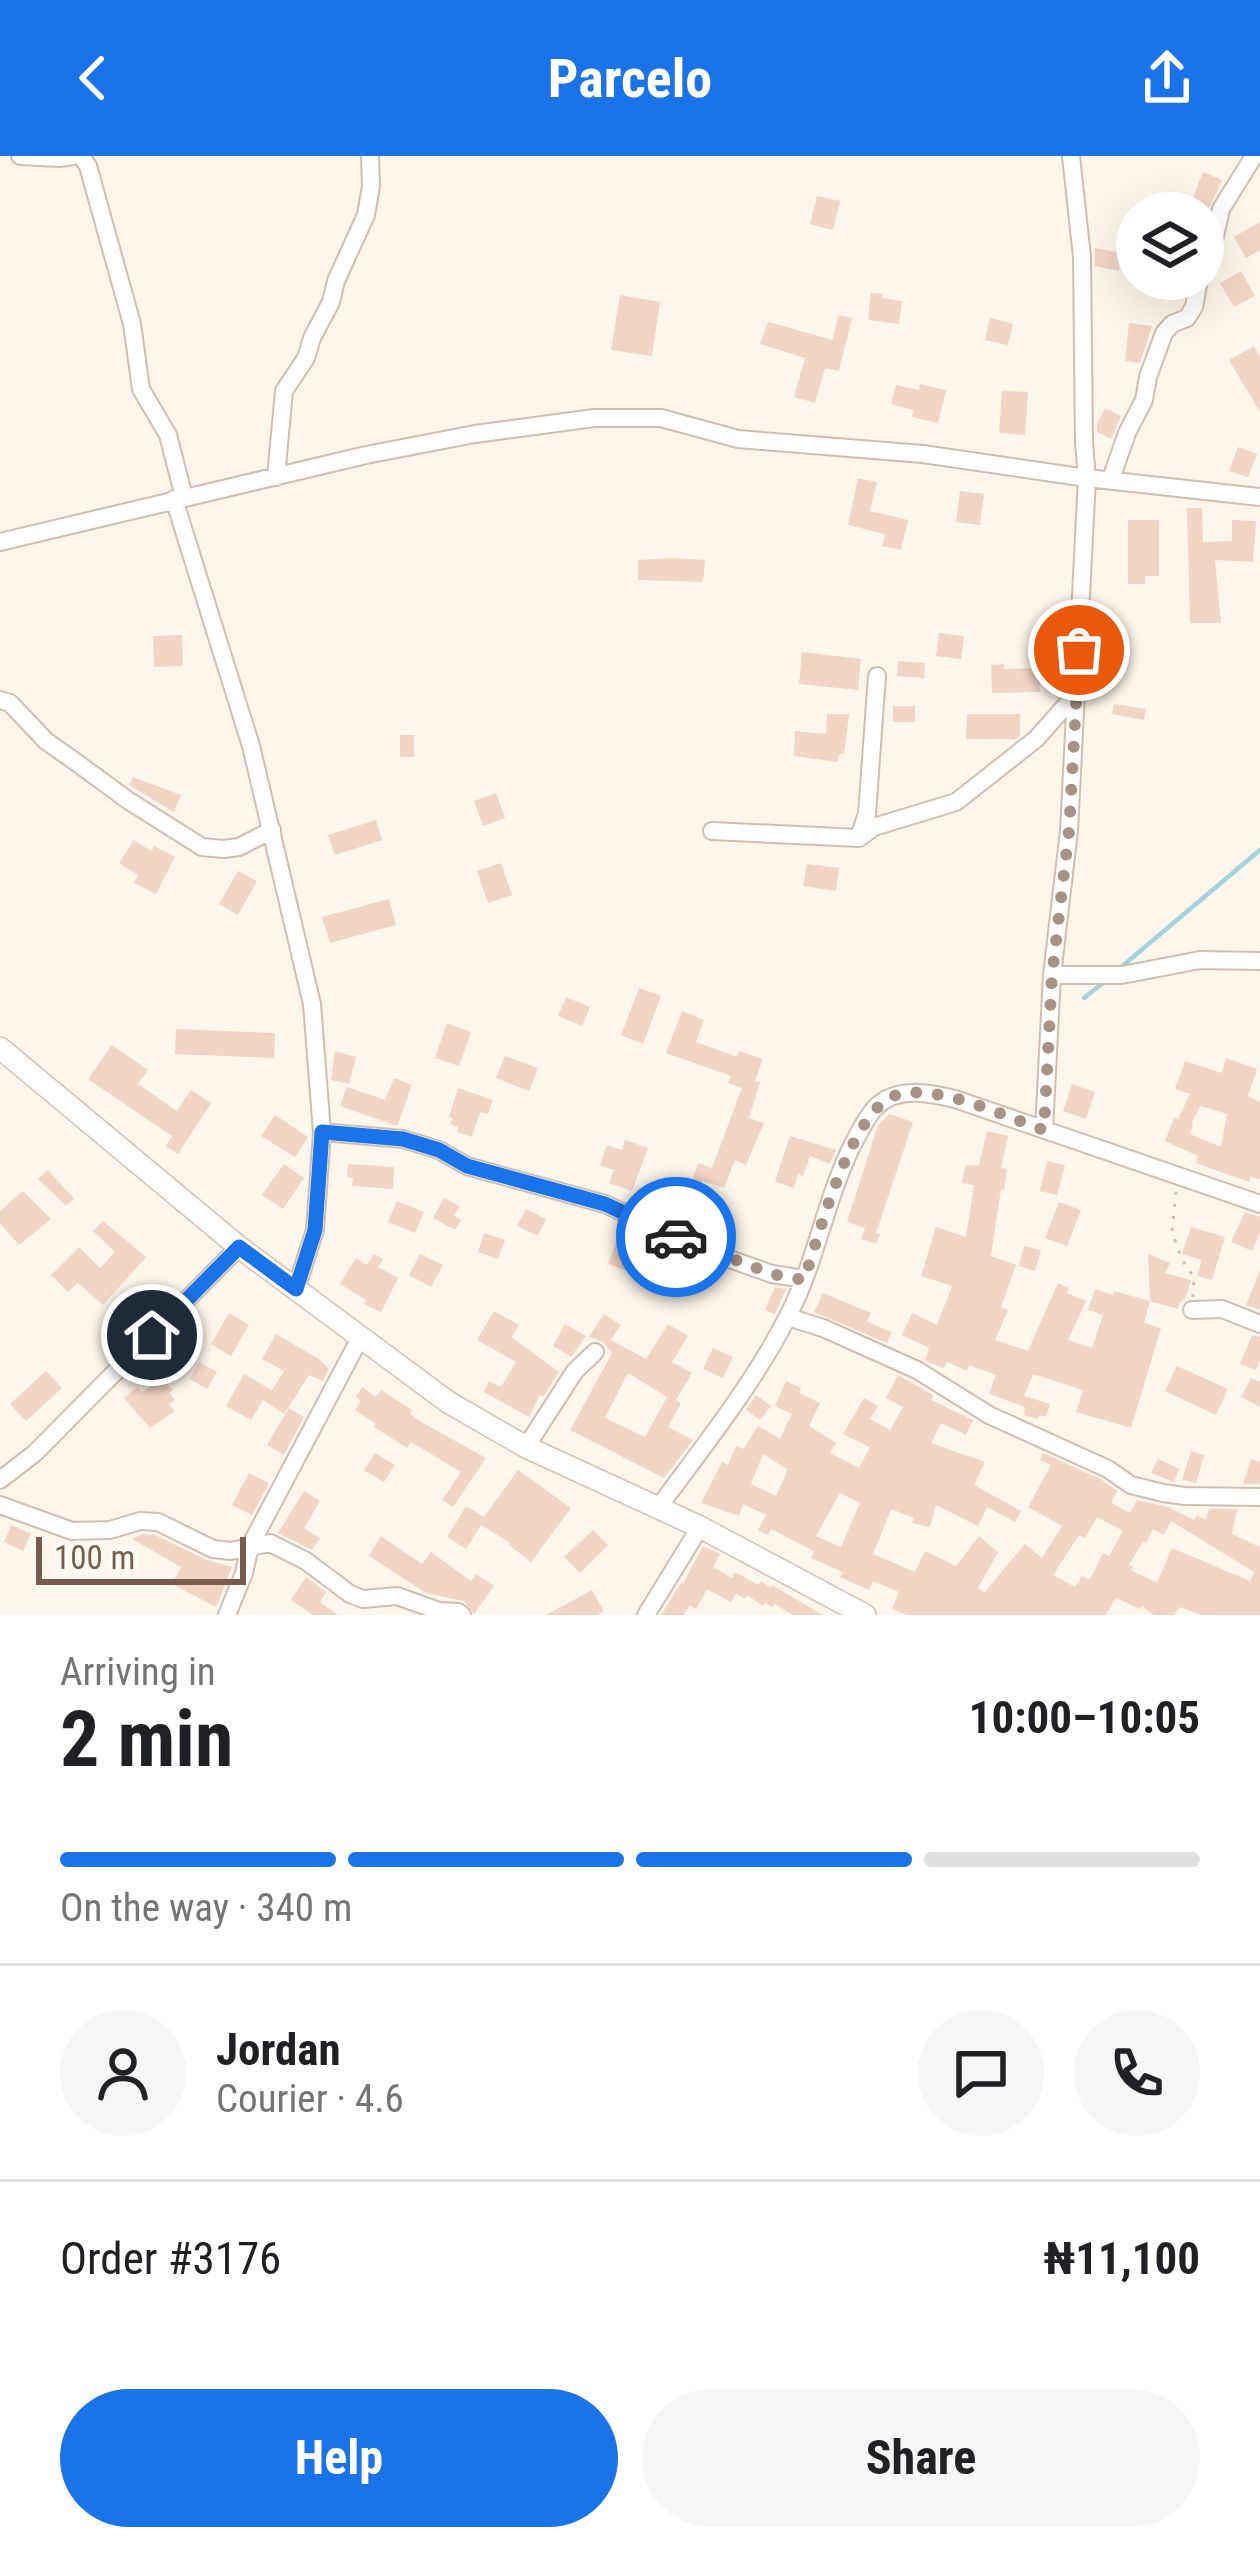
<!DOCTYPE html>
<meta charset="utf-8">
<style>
:root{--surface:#fff;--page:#f6f6f6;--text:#202124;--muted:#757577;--line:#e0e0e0;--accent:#1a73e8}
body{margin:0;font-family:"Roboto Condensed",sans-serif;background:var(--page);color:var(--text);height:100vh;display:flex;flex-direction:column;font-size:45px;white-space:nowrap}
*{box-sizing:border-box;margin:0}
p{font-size:39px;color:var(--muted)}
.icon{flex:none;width:66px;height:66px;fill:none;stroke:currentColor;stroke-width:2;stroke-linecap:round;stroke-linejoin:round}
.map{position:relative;height:1459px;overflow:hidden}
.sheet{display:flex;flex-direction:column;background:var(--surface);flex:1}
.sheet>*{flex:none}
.buttons{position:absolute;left:1116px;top:36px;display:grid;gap:24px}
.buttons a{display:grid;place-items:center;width:108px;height:108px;border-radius:50%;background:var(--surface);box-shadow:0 12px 48px #0002;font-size:60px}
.scale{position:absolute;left:36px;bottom:30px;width:210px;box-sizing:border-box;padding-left:12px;border:6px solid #7a5c4d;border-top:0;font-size:33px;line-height:42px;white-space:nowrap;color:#7a5c4d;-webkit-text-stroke:9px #fffaf3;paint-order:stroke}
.pin{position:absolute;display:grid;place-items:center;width:102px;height:102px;color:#fff;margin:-51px;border:6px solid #fff;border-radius:50%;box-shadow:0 3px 12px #0007}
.courier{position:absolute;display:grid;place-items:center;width:120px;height:120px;margin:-60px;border:9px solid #1a73e8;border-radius:50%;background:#fff;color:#222;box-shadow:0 3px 15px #0007}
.summary em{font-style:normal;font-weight:700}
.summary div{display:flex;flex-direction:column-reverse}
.summary{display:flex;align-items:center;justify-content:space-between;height:204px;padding:0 60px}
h1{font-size:78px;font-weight:700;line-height:90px}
.bar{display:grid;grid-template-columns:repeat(4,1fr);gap:18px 12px;align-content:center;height:144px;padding:0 60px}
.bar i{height:15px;border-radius:9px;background:var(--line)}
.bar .on{background:var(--accent)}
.bar p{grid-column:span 4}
.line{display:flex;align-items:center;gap:30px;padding:0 60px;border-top:3px solid var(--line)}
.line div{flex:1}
.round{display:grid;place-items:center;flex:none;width:126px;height:126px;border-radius:63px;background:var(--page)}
.action{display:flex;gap:24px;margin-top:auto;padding:24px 60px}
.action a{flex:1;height:138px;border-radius:72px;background:var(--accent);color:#fff;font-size:48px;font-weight:700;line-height:138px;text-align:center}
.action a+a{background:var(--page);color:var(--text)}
header{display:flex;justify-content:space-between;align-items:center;height:156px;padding:0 60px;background:var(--accent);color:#fff;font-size:54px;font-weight:700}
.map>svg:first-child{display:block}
</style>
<header><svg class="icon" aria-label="back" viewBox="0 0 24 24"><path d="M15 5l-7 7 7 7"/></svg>Parcelo<svg class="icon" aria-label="share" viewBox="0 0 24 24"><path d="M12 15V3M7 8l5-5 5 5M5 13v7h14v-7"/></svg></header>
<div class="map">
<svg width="1260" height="1459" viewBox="0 0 1260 1459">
<rect width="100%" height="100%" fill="#fdf6ec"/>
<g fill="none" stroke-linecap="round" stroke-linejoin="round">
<path stroke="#a5d3da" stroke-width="4.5" d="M1120 812 1260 694
M1084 842 1103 827"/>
</g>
<path fill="#f3d5c3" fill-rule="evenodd" d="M1203 16 1222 24 1207 57H1187Z
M817 40 840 45 833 74 810 68Z
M1260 66V94L1246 102 1234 81Z
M1095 92 1122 97 1119 115 1095 110Z
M1241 115 1255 140 1234 151 1220 127Z
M871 137 882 138V142L902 145 899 168 868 164Z
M620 139 660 146 652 200 611 194Z
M838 159 852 162 839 215 825 212 815 247 794 241 805 202 760 188 768 166 833 184Z
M990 162 1013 168 1008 189 985 184Z
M1129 167 1152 170 1140 207 1125 205Z
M1254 190 1260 201V256L1229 204Z
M920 228 946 234 938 267 912 261 914 254 891 248 896 229 919 234Z
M1002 235 1028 236 1025 279 999 277Z
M1105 252 1121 260 1111 283 1097 276V268Z
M1238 291 1257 298 1248 321 1229 315Z
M858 322 877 326 870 355 908 364 901 394 882 390 885 378 848 369Z
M960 335 984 338 980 369 956 366Z
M1187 352H1202L1203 386 1232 385V364L1256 365 1253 406 1215 404 1221 467H1190Z
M1128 364H1159V420H1145V428H1128Z
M672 402 705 404 703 426 638 424V404Z
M939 477 964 480 961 503 936 500Z
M182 479 183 510 154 511 153 480Z
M802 496 861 503 858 534 799 528Z
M898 505 925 507 924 522 897 520Z
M1004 508V513L1039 512 1040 536 992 537 991 509Z
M1114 548 1146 553 1144 564 1112 558Z
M893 550H915V566H893Z
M827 558H849L844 598H839L838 606 794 600 795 575 826 578Z
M967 558H1020V580L1015 583H966Z
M400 579H414V601H400Z
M133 621 181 639 174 656 129 629Z
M496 637 505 662 483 670 474 645Z
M376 664 382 684 335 699 328 679Z
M134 684 151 695 154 690 175 701 156 738 134 727 138 719 119 707Z
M501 707 512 739 488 747 477 715Z
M807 708 839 712 836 735 803 730Z
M238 715 257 725 238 759 219 748Z
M389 743 396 769 330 787 322 761Z
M639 832 661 840 643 888 621 879Z
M566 841 590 851 582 870 558 860Z
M682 855 704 864 696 886 737 901 739 895 763 903 755 925 760 926 749 962 764 967 746 1009 735 1004 724 1032 703 1025 693 1049 685 1046 698 1007 712 1012 742 932 728 927 731 920 666 897Z
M447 867 471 876 459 910 435 902Z
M176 873 275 877 274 902 175 898Z
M112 889 148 914 138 928 177 955 191 934 211 947 178 998 166 990 172 980 88 923Z
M335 895 356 901 349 928 331 924Z
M505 900 538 912 529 935 496 922Z
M1226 902 1257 913 1248 940 1260 946V1023L1251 1021 1249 1026 1196 1007 1198 1000 1165 985 1174 962 1178 963 1190 938 1175 933 1185 905 1222 917ZM1200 950 1227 958 1221 991 1190 978 1193 969 1191 968Z
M394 922 412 929 397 970 340 950 347 931 385 944Z
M1072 928 1095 936 1086 963 1063 955Z
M458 932 493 944 488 958 480 956 472 981 457 976 458 971 450 968 453 962 449 961Z
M889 958 913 966 876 1077 880 1078 876 1088 861 1083 865 1072 847 1066 878 969Z
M275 959 308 981 295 1001 261 980Z
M987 975 1008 980 1001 1012 1007 1013 1004 1034 1001 1033 991 1100 1016 1109 1001 1151 1008 1154 995 1184 1028 1195 1058 1127 1069 1132 1067 1137 1086 1145 1068 1184 1092 1192 1103 1159 1088 1154 1095 1133 1113 1139 1114 1135 1150 1145 1144 1167 1161 1172 1131 1272 1076 1256 1083 1234 1033 1218 1024 1240 1050 1248 1046 1261 1039 1259 1038 1263 1024 1259 1025 1251 989 1238 996 1219 969 1209 967 1215 947 1206 944 1212 928 1206 925 1204 929 1192 902 1179 912 1157 937 1169 952 1130 921 1120 936 1071 966 1081 974 1029 962 1027 965 1010 979 1009Z
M790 980 836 994 830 1008 810 1000 803 1020 798 1018 794 1032 775 1026Z
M625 984 648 992 632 1035 609 1027 614 1014 600 1009 607 989 622 994Z
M1047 1005 1065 1009 1057 1039 1040 1035Z
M284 1008 304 1022 283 1053 262 1039Z
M348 1008 394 1011 393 1033 352 1030 353 1022 347 1021Z
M48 1014 74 1043 66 1050 38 1023Z
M23 1035 51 1063 19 1089 0 1067V1055Z
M444 1042 460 1050 454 1060 461 1064 455 1074 433 1062Z
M397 1045 424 1056 415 1077 388 1066Z
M1059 1046 1081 1054 1067 1090 1045 1082Z
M526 1053 546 1063 538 1080 517 1070Z
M1245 1056 1260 1061V1077L1252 1095 1231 1086Z
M103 1065 146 1101 103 1149 78 1127 68 1136 51 1119 79 1091 100 1112 115 1096 93 1075Z
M1191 1071 1225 1081 1212 1124 1197 1120 1202 1104 1182 1098Z
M484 1077 505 1084 498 1103 478 1096Z
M620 1077 642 1085 630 1116 608 1108Z
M1024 1090 1041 1094 1035 1115 1019 1110Z
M374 1098 383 1103 378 1111 398 1122 381 1156 364 1148 366 1144 340 1128 356 1102 367 1109Z
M420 1098 443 1109 431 1131 409 1119Z
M1148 1098 1170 1107 1165 1117 1191 1124 1185 1143 1180 1146 1178 1153 1150 1145Z
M1260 1114V1154L1246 1149Z
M775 1131 786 1133 775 1158 765 1154Z
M823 1137 871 1157 867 1166 892 1176 887 1187 814 1156Z
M494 1155 519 1169 511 1181 559 1216 543 1241 540 1239 529 1261 484 1236 489 1225 501 1231 516 1206 477 1184Z
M229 1157 249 1169 231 1200 211 1188Z
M604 1158 621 1169 611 1184 646 1203 668 1168 688 1180 672 1206 692 1217 676 1244 681 1247 668 1271 693 1284 664 1322 570 1274 612 1197 603 1186 589 1181ZM628 1217 667 1241 645 1281 605 1262Z
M565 1168 586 1180 571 1201 553 1190Z
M276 1178 319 1203 329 1213 323 1225 309 1219 284 1258 263 1244 251 1264 226 1250 244 1218 272 1234 284 1215 262 1203Z
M1252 1179 1260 1181V1204L1256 1214 1240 1208Z
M713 1192 733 1201 723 1222 703 1213Z
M199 1206 217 1216 207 1233 190 1223Z
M1177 1210 1228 1233 1216 1259 1165 1235Z
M46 1215 62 1232 26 1265 10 1248Z
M898 1219 933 1239 931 1244 973 1264 966 1279 941 1267 931 1287 985 1306 974 1329 1021 1355 1015 1366 987 1351 978 1370 936 1349 930 1371 912 1367 914 1362 891 1353 873 1398 915 1416 925 1395 956 1410 979 1380 998 1396 978 1432 984 1437 1025 1388 1042 1402 1062 1370 1028 1351 1051 1309 1040 1304 1043 1297 1102 1324 1117 1335 1111 1347 1130 1357 1137 1344 1168 1351 1194 1364 1197 1359 1206 1364 1209 1353H1237L1232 1378 1260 1391V1459H1201L1180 1451 1174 1459H1154L1142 1450 1140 1453 1116 1442 1106 1459H908L892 1453 899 1436 873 1425 869 1434 840 1421 843 1416 811 1402 814 1395 771 1373 768 1379 758 1374 766 1359 743 1348 739 1360 701 1347 722 1306 728 1309 736 1290 744 1293 758 1270 780 1283 792 1258 775 1250 786 1225 801 1232 799 1237 820 1247 809 1270 836 1287 830 1297 859 1312 870 1291 843 1278 864 1242 878 1250 870 1263 890 1274 903 1251 886 1242ZM763 1298 788 1314 776 1340 751 1328ZM840 1337 860 1347 841 1391 816 1380ZM1097 1361 1123 1375 1109 1400 1103 1397 1090 1424 1082 1420 1075 1431 1053 1419 1079 1379 1085 1382ZM1171 1365 1254 1416 1250 1425 1172 1392 1157 1427 1131 1414 1133 1411 1129 1409 1143 1385 1146 1387 1153 1373 1164 1379Z
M1251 1222 1260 1226V1251L1241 1241Z
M162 1223 173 1234 169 1237 175 1244 169 1248 175 1255 150 1272 124 1242 137 1231 142 1236Z
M362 1231 376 1241 381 1234 412 1254 410 1258 423 1267 486 1302 453 1351 442 1344 461 1316 411 1286 407 1292 374 1271 376 1268 355 1254 361 1245 356 1241Z
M756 1239 771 1250 760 1264 746 1254Z
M289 1252 304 1261 284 1299 267 1289Z
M1191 1295 1204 1299 1196 1327 1182 1324Z
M375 1297 395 1309 384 1326 364 1314Z
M1158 1303 1179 1313 1174 1326 1151 1317Z
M1251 1303 1260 1306V1328H1243Z
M518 1314 571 1352 531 1406 509 1389 510 1387 481 1369 466 1393 447 1381 466 1350 484 1361Z
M249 1317 269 1327 252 1359 232 1349Z
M304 1335 320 1345 304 1372 320 1382 312 1394 278 1377Z
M11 1369 31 1378 23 1395 4 1386Z
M593 1374 608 1389 580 1417 564 1401Z
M142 1378 155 1379 207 1404 232 1411 216 1451 172 1428 181 1411 132 1383Z
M381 1380 422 1408 431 1396 471 1425 476 1418 494 1430 474 1458 464 1445 426 1437 369 1400Z
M703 1390 720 1398 713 1411 732 1422 735 1416 758 1429 761 1425 771 1432 772 1429 823 1459H793L775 1448 772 1451 765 1447 763 1450 747 1439 745 1443 736 1438 731 1446 707 1433 696 1453 690 1449 684 1459H661L681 1427 683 1428Z
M306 1421 326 1436 320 1446 338 1459H313L291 1444Z
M592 1434 604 1455 597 1459H546Z"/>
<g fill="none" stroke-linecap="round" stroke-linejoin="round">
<defs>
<path id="minor" d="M20 0 59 2 73 0
M81 0 88 10 132 168 141 233 168 279 184 341
M1203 112 1212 94 1221 53 1254 0
M276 321 284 235 306 202 312 182 331 146 336 125 366 59 371 30 370 0
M1111 323 1127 277 1144 244 1148 221 1164 177 1172 168 1187 162 1194 151 1199 123
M174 343 251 590 312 848 322 976 315 1074 296 1133
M0 386 366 299 475 278 594 262H661L738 283 923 298 1087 322 1260 341
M0 544 10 547 46 585 73 604 129 645 202 691 223 693 239 691 272 674
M712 675 859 682 874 671 956 646 1036 583 1076 538
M859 681 867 658 877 520
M1052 819H1122L1200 804 1260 805
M1044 974 1052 819 1069 675 1087 322 1084 287 1082 101 1071 0
M322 976 403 983 439 994 467 1010 605 1048 701 1093 772 1118 804 1123
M1192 1154 1222 1153 1260 1168
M788 1161 823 1172 917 1214 989 1259 1108 1313 1131 1329 1163 1337 1185 1340 1260 1341
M526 1291 575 1215 595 1196
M0 1324 35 1297 239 1091
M0 1349 72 1375 110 1374 140 1365 158 1366 213 1393 231 1395 270 1387 306 1405 350 1438 363 1443 397 1440 439 1455 458 1456 462 1459
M658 1352C703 1291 752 1230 787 1162 816 1107 825 1045 852 990 859 977 866 961 876 951 897 930 929 937 955 943L1260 1048
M227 1459 244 1417 250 1390 360 1182
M646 1459 700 1371"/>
<path id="secondary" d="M0 892 239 1091 448 1246 526 1291 700 1371 865 1459"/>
</defs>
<use href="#minor" stroke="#d1beb0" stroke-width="20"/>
<use href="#secondary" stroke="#d6c0b0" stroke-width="24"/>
<path stroke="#d9b8a5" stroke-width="3" stroke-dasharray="3 9" stroke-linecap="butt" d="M1176 1036 1172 1076 1182 1104 1194 1121 1193 1141"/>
<use href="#minor" stroke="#fff" stroke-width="16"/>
<use href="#secondary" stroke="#fff" stroke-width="21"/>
</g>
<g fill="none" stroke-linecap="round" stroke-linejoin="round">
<path stroke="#a89285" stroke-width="12" stroke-dasharray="0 21.6" d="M676 1081 772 1118 804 1124C819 1080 852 947 900 938 941 929 1004 960 1044 974L1052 819 1069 675 1079 494"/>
<path stroke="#1a73e8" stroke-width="15" d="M152 1179 239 1091 296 1133 315 1074 322 976 403 983 439 994 467 1010 605 1048 676 1081"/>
</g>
</svg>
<div class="buttons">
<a><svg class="icon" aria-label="layers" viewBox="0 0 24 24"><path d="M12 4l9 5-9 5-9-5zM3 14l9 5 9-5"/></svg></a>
</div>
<div class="scale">100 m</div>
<div class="pin" style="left:1079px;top:494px;background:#ea580c"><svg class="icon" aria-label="bag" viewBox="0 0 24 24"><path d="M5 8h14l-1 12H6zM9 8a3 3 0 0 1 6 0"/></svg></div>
<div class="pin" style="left:152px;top:1179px;background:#1f2937"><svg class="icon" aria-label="home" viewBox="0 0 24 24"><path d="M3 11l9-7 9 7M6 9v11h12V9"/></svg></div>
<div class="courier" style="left:676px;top:1081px"><svg class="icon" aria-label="car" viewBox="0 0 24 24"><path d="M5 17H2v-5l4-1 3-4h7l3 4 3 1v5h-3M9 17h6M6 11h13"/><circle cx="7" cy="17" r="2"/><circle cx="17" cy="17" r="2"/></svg></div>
</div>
<section class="sheet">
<div class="summary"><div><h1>2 min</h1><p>Arriving in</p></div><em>10:00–10:05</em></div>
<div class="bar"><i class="on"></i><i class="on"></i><i class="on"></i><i></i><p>On the way · 340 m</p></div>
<div class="line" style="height:216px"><a class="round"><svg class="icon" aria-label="person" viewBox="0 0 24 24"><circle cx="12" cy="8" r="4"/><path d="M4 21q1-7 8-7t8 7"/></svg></a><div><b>Jordan</b><p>Courier · 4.6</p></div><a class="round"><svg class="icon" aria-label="chat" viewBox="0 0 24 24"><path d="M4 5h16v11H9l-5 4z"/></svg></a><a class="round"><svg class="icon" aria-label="phone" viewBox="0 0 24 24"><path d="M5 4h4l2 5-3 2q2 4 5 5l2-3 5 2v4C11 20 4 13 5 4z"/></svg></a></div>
<div class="line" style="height:156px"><div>Order #3176</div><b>₦11,100</b></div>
<div class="action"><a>Help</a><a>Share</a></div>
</section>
